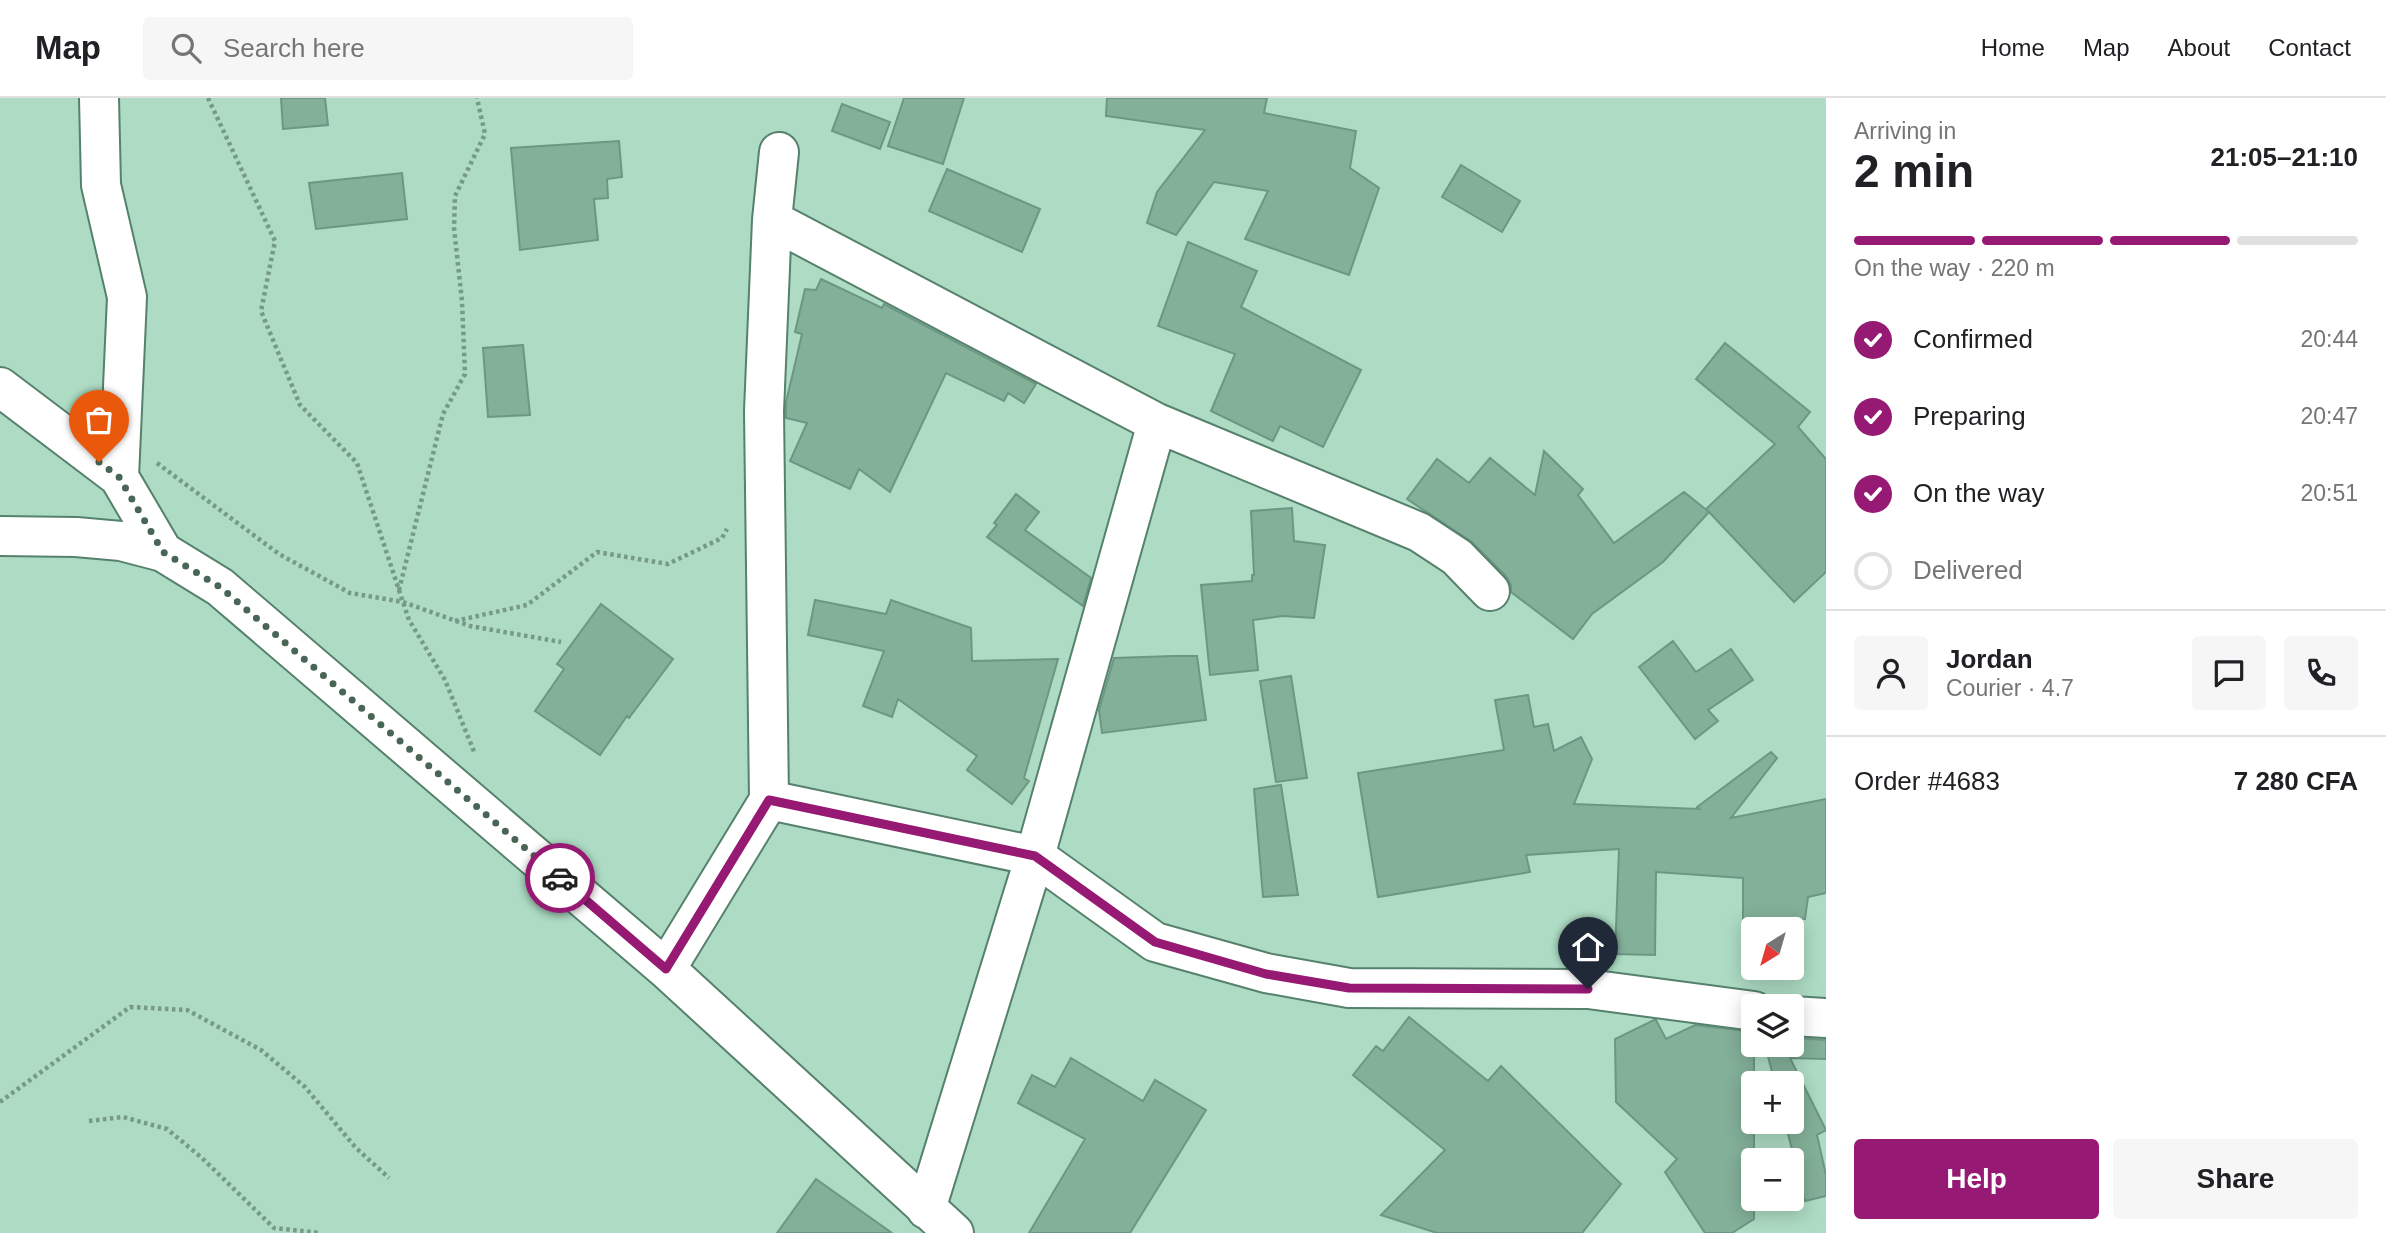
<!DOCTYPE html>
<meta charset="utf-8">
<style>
:root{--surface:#fff;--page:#f6f6f6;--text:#202124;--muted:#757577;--line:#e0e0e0;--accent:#961973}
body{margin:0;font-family:Helvetica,sans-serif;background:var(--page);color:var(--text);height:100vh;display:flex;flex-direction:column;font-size:26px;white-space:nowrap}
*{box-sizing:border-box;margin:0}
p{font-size:23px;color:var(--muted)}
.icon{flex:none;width:38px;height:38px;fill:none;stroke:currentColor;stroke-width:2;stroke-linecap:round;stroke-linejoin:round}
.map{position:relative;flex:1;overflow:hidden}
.sheet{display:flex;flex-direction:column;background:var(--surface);width:560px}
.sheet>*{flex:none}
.needle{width:46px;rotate:217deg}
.controls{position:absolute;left:1741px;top:819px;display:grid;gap:14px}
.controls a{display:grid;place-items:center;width:63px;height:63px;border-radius:7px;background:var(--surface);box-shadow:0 4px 18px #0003;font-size:35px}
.pin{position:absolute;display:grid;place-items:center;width:60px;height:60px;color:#fff;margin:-72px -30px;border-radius:50% 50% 50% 0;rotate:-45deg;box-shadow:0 0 7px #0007}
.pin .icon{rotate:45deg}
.courier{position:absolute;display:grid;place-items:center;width:70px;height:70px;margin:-35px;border:5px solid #961973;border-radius:50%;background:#fff;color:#222;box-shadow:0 2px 9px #0007}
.overview em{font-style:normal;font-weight:600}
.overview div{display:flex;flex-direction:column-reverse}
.overview{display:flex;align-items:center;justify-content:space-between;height:119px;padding:0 28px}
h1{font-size:46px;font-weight:600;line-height:52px}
.bar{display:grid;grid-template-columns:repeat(4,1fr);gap:10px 7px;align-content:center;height:84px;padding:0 28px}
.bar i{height:9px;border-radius:5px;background:var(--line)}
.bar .current{background:var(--accent)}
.bar p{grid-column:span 4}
.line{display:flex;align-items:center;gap:18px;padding:0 28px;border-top:2px solid var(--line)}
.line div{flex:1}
.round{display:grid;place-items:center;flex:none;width:74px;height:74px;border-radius:7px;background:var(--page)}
ol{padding:0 28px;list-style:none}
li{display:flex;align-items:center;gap:21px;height:77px}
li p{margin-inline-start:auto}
li .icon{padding:7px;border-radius:50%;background:var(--accent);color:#fff;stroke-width:4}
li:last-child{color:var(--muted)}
li i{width:38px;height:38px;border:4px solid var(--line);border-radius:50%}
.action{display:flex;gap:14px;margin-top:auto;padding:14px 28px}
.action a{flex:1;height:80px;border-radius:7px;background:var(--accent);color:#fff;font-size:28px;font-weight:600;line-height:80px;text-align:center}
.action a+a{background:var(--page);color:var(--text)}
header{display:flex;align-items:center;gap:42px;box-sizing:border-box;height:98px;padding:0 35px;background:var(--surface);border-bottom:2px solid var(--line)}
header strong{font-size:33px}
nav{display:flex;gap:38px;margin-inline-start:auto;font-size:24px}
.search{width:490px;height:63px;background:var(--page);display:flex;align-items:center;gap:18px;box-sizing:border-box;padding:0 24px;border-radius:7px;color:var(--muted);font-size:26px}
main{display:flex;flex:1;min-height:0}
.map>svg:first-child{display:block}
</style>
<header>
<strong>Map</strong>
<div class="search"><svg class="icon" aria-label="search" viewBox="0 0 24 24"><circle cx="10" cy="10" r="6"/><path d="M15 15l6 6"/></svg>Search here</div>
<nav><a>Home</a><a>Map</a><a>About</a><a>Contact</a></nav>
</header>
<main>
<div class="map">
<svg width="1826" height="1135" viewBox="0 0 1826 1135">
<rect width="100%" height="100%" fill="#addbc3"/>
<path fill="#83b099" stroke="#6c9782" stroke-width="2" d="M281 0H325L328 27 283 31Z
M904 0H964L943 66 888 48Z
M1107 0H1267L1264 15 1356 33 1350 70 1379 90 1349 177 1245 141 1268 93 1214 84 1176 137 1147 125 1157 94 1205 32 1106 18Z
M842 6 890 24 880 51 832 33Z
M619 43 622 79 607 81 608 100 594 101 598 142 520 152 511 50Z
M1461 67 1520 103 1502 134 1442 99Z
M947 71 1040 111 1022 154 929 113Z
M402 75 407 121 316 131 309 85Z
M1188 144 1257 173 1241 209 1361 272 1323 349 1280 328 1273 343 1211 313 1235 256 1158 228Z
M821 181 882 210 884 206 1036 286 1024 305 1008 295 1004 303 946 275 890 394 859 371 850 391 790 363 807 325 786 320V304L802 236 795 234 805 191 816 192Z
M1725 245 1810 314 1798 329 1826 361V474L1794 504 1709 414 1663 464 1592 516 1573 541 1511 494V487L1506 478 1472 444 1407 401 1437 361 1469 385 1490 360 1535 397 1544 353 1583 391 1578 397 1614 445 1684 394 1709 414 1706 411 1775 346 1696 281Z
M523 247 530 317 488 319 483 250Z
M1016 396 1039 414 1025 432 1091 480 1083 508 987 439 997 427 994 425Z
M1292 410 1294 443 1325 447 1314 520 1282 518 1253 522 1258 572 1210 577 1201 487 1252 483V477H1254L1251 413Z
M815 502 886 516 891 502 971 530 972 563 1058 561 1024 680 1029 683 1012 706 967 672 977 658 898 601 892 619 863 608 884 553 808 537Z
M601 506 673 561 629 620 627 618 600 657 535 613 564 571 557 566Z
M1673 543 1696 574 1731 551 1753 582 1708 612 1718 623 1695 641 1639 569Z
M1173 558H1197L1206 622 1102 635 1099 612 1114 560Z
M1291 578 1307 680 1276 684 1260 583Z
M1528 597 1534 629 1548 626 1554 653 1581 639 1592 661 1574 706 1699 711 1697 709 1771 654 1777 660 1731 720 1826 701V795L1808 799 1805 821 1743 822V780L1656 774 1655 857 1615 856 1619 751 1526 757 1530 774 1378 799 1358 675 1504 652 1495 602Z
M1281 687 1298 797 1263 799 1254 691Z
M1409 919 1488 983 1501 968 1621 1086 1582 1135H1437L1381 1117 1445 1052 1353 977 1376 948 1383 953Z
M1654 922H1656L1666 941 1695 927 1754 934V1121L1732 1135H1705L1665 1074 1677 1061 1616 1004 1615 941Z
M1792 940 1826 942V961L1790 960 1826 1032 1817 1037 1826 1077V1098L1805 1103 1785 1024H1792V985H1775L1765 947H1792Z
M1071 960 1143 1003 1155 982 1206 1012 1130 1135H1029L1085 1041 1018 1005 1032 977 1055 989Z
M816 1081 892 1135H777Z"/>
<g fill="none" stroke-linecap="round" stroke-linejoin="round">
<defs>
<path id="minor" d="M99 0 101 87 127 199 119 379
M772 122 1157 325 1035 758 926 1111
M0 289 119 379 163 454
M1157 325 1419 434 1457 459 1490 493
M0 438 76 439 121 443 163 454 220 489 666 871 954 1135
M769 702 1035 758 1155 844 1266 875 1349 890 1588 891 1754 913
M666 871 769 702 764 313 772 122 779 54
M1792 918 1826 920"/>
</defs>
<use href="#minor" stroke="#56816c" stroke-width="42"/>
<path stroke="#769a87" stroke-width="4.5" stroke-dasharray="3.5 3.5" stroke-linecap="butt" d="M208 0 275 143 261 213 300 307 357 365 399 492 443 316 465 276 462 203 454 130 455 98 485 36 477 0
M157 365 279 456 350 495 403 504 470 528 561 544
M399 492 409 522 445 582 475 656
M455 523 527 507 597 454 668 466 722 440 727 431
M0 1004 130 909 187 912 261 952 305 989 356 1050 389 1080
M89 1023 123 1019 167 1031 202 1060 274 1130 321 1135"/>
<use href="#minor" stroke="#fff" stroke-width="38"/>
</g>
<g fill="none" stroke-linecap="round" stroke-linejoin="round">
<path stroke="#496556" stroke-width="7" stroke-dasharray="0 12.6" d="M99 364 119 379 163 454 220 489 560 780"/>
<path stroke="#961973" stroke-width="9" d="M560 780 666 871 769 702 1035 758 1155 844 1266 876 1349 890 1588 891"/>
</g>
</svg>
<div class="controls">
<a><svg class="needle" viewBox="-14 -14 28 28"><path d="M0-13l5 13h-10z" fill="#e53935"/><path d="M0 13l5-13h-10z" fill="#757577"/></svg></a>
<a><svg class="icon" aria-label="layers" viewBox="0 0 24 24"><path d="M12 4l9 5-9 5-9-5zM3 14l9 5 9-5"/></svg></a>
<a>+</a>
<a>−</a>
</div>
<div class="pin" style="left:99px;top:364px;background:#ea580c"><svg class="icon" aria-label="bag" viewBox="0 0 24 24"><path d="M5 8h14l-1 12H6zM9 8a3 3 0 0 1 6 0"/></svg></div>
<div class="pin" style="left:1588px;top:891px;background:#1f2937"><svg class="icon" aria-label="home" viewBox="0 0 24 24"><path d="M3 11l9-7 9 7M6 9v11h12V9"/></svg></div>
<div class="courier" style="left:560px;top:780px"><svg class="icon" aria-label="car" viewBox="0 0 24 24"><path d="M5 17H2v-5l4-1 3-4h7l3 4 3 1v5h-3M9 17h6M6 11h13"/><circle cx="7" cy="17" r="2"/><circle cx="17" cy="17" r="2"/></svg></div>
</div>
<section class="sheet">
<div class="overview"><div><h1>2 min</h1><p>Arriving in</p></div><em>21:05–21:10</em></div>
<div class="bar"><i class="current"></i><i class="current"></i><i class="current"></i><i></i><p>On the way · 220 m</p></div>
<ol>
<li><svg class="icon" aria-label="check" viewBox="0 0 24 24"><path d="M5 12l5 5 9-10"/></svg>Confirmed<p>20:44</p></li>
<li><svg class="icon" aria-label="check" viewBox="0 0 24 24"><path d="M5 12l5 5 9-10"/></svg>Preparing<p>20:47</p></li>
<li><svg class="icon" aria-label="check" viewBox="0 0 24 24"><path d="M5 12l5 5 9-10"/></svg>On the way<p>20:51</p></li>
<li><i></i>Delivered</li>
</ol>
<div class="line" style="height:126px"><a class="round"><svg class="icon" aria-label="person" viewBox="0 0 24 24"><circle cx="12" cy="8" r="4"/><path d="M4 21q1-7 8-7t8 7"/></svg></a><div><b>Jordan</b><p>Courier · 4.7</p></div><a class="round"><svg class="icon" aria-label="chat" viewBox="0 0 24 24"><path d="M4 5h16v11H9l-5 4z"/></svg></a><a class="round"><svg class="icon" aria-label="phone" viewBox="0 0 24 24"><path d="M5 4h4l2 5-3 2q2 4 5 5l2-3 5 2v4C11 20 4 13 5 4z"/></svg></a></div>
<div class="line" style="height:91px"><div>Order #4683</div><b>7 280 CFA</b></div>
<div class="action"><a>Help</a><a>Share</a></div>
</section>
</main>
